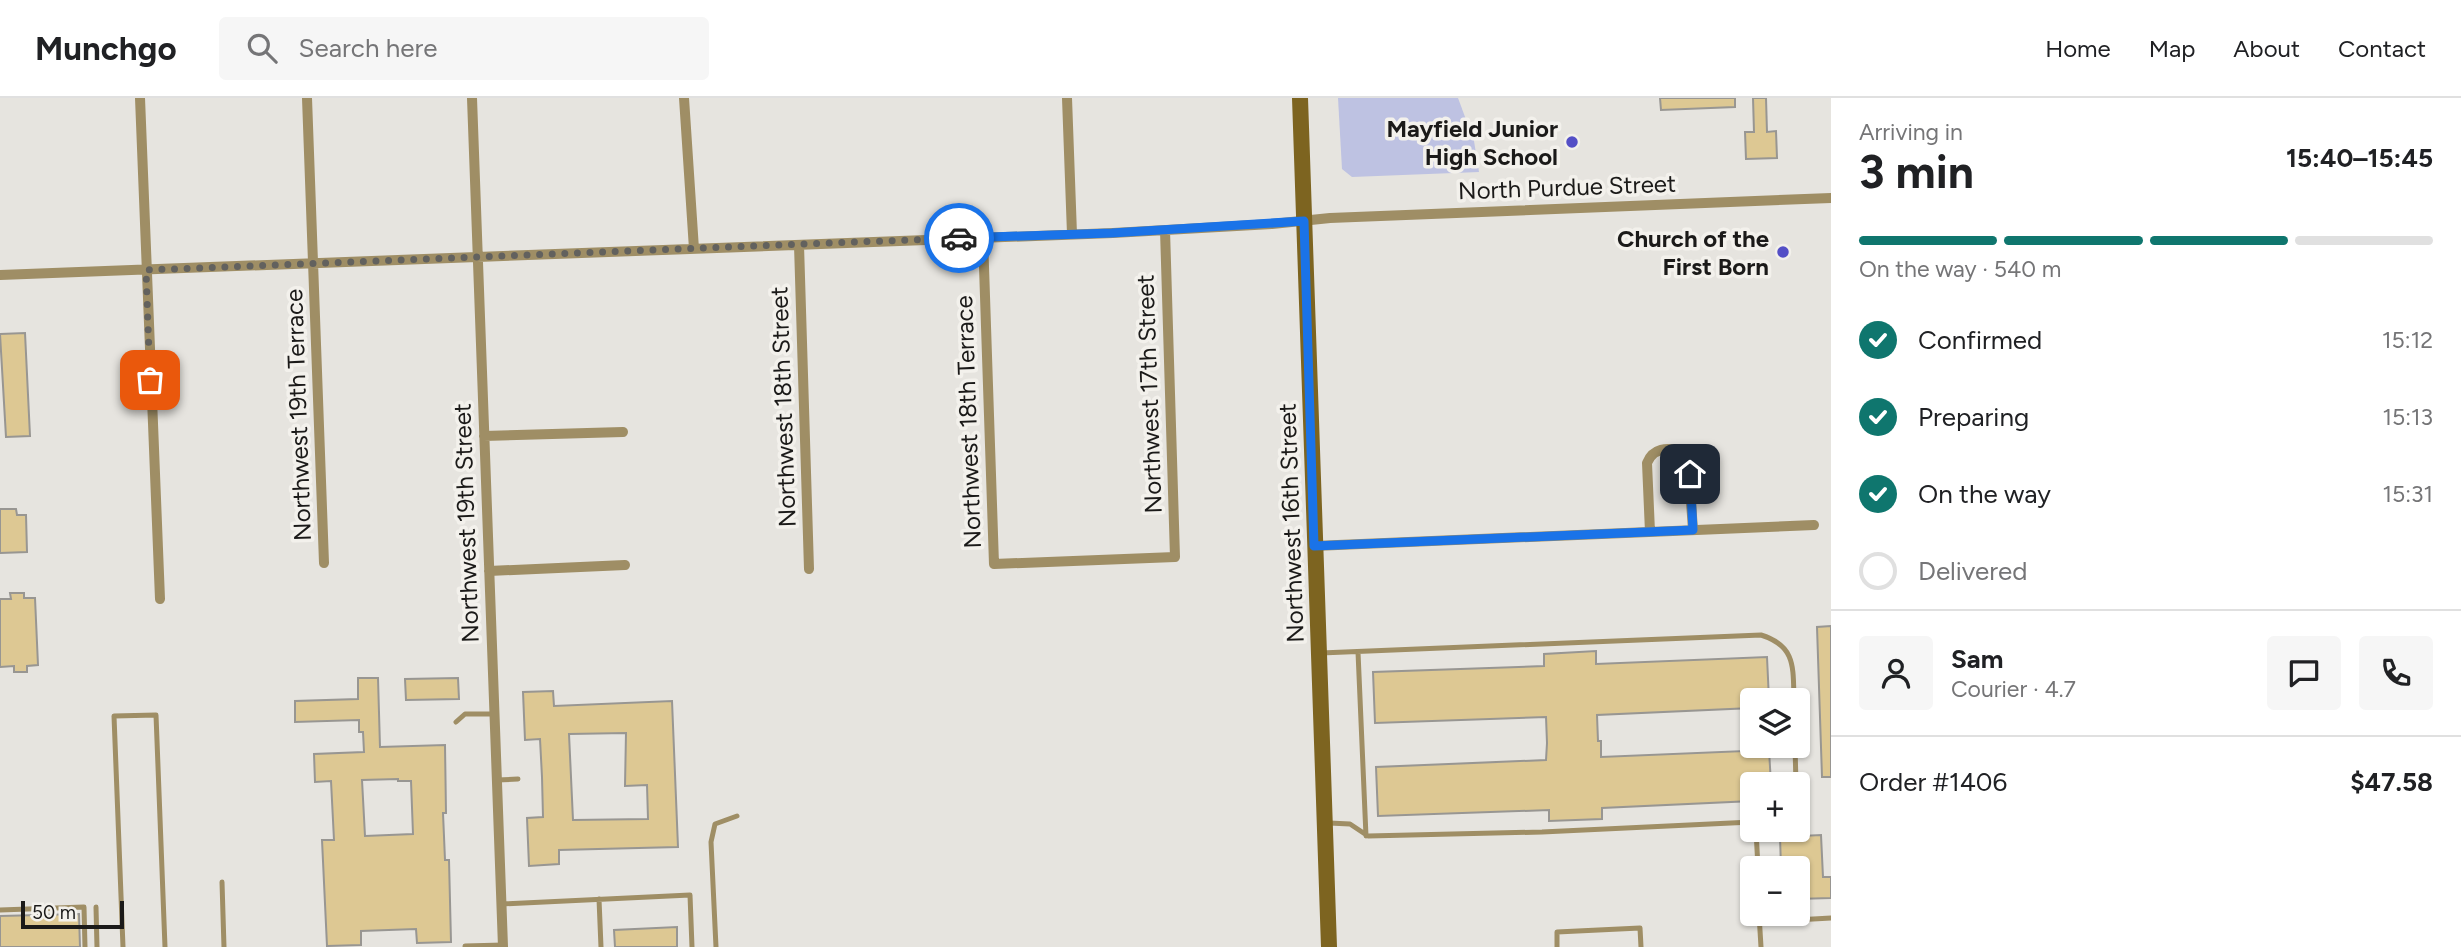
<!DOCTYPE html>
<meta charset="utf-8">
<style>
:root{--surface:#fff;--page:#f6f6f6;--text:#202124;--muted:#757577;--line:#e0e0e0;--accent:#0f766e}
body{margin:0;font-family:Figtree,sans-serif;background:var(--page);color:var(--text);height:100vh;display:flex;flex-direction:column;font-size:26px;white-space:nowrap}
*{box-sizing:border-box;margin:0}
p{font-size:23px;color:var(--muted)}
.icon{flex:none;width:38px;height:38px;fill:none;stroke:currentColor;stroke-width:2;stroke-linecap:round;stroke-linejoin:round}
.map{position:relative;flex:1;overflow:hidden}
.sheet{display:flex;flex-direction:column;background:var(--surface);width:630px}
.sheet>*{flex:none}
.tools{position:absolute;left:1740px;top:590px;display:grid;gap:14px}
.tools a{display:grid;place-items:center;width:70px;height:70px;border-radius:7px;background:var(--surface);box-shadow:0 2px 5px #0004;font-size:35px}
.scale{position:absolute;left:21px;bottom:18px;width:103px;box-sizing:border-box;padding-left:7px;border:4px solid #1b1a19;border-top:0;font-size:19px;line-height:24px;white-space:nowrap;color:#1b1a19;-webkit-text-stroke:5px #f3f1ec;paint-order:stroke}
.pin{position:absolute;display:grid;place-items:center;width:60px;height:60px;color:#fff;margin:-30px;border-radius:14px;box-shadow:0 4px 10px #0006}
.courier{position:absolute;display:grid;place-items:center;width:70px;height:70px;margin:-35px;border:5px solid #1a73e8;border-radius:50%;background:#fff;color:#222;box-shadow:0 2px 9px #0007}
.headline em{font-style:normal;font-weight:700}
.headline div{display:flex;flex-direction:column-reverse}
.headline{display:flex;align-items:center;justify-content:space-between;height:119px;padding:0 28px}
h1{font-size:46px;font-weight:700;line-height:52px}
.bar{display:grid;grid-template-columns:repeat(4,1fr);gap:10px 7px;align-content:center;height:84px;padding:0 28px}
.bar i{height:9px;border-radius:5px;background:var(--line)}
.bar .active{background:var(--accent)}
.bar p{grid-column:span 4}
.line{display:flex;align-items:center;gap:18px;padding:0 28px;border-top:2px solid var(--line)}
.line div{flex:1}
.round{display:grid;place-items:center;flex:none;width:74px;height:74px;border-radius:7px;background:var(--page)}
ol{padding:0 28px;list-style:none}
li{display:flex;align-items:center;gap:21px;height:77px}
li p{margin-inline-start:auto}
li .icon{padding:7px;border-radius:50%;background:var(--accent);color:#fff;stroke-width:4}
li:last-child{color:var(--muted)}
li i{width:38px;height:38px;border:4px solid var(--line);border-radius:50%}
header{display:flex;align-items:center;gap:42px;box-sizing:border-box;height:98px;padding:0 35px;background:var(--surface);border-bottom:2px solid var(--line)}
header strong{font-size:33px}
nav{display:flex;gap:38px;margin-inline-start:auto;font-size:24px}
.search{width:490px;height:63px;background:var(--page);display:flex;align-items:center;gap:18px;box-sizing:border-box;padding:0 24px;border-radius:7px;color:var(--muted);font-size:26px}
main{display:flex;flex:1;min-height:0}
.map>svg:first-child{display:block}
</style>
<header>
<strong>Munchgo</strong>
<div class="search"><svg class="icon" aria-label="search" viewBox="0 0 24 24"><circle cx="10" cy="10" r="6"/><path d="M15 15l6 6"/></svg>Search here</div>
<nav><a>Home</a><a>Map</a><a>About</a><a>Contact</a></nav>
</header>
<main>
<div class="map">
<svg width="1831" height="849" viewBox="0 0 1831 849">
<rect width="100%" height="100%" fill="#e6e4df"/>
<path fill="#bec2e2" d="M1338 0H1458L1474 43 1479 74 1352 79 1342 71Z"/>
<path fill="#ddc893" stroke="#989692" stroke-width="2" fill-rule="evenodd" d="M1660 0H1735V9L1661 12Z
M1753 0H1766L1767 34 1776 33 1777 60 1746 61 1745 34H1754Z
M25 235 30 338 6 339 0 236Z
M0 411H16L17 417H26L27 454 0 455Z
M10 495H24V500H35L38 567 27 568V574H14V568L0 569V501H11Z
M1831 528V679H1822L1817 529Z
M1596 553V566L1767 559 1769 602H1752V610L1597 617 1598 643H1601V659L1769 652 1771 686H1752V703L1602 710V721L1549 723V712L1378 718 1376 669 1546 662 1547 645 1546 619 1375 625 1373 574 1544 568V556Z
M358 580H378L380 649 445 647 446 715H443L445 762H449L451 844 417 845 416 831 361 833V847L327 848 322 742H334L331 683 315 684 314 656 364 654 363 634H359V622L295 624V603L358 601ZM398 681V683H411L413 736 365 738 362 682Z
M458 580 459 601 406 602 405 581Z
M553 593 554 608 672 603 678 749 559 752V766L529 768 527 720 543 719 542 679 540 641 525 642 523 594ZM626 635 625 688 647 687 648 721 573 722 569 636Z
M1821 737 1823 779H1831V800L1797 801V769H1781L1780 739Z
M79 816 80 849H0V818Z
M677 829V849H615L614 832Z"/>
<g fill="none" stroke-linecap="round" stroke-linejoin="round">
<path stroke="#9f8e65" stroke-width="5" d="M1358 554 1366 738
M1321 555 1761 537C1796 548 1793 569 1794 602
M456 624 465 616H495
M1795 648 1796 686
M497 682 518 681
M1329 725 1350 726 1368 738 1542 734 1752 724
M1756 732 1758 770
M222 784 224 849
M599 801 601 849
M501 806 690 797 692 849
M96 809 97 849
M0 812 84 809 85 849
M1759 816 1761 849
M1760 824 1831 820
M465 848 503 847
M123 849 114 618 156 617 165 849
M716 849 711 744 715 726 737 718
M1557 849V834L1640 830 1641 849"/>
<path stroke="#9f8e65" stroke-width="10" d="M140 0 160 501
M307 0 324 465
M472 0 503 849
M684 0 694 151
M1067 0 1072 136
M983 139 994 466 1175 459 1165 132
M799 147 809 471
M0 177 1113 135 1272 126 1330 120 1831 100
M484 338 623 334
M1650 434 1647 365C1653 350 1667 349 1681 353L1688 361 1693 432
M1314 448 1814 427
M489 473 625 467"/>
<path stroke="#7d6420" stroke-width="16" d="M1300 0 1329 849"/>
</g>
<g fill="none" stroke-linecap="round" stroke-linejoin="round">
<path stroke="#62615e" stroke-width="7" stroke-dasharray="0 12.6" d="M150 282 146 172 959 140"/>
<path stroke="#1a73e8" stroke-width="9" d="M959 140 1112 135 1304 123 1314 448 1693 432 1690 376"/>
</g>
<g fill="#544fc6" stroke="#f3f1ec" stroke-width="2.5">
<circle cx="1572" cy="44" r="7"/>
<circle cx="1783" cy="154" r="7"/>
</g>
<g text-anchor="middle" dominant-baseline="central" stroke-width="7" stroke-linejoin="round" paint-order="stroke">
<g font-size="24" font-weight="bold" fill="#1b1a19" stroke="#f3f1ec" text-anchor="end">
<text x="1558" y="30">Mayfield Junior<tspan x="1558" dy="28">High School</tspan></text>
<text x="1769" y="140">Church of the<tspan x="1769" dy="28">First Born</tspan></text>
</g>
<g font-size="24" fill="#1b1a19" stroke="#f3f1ec">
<text transform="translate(1567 89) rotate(-2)">North Purdue Street</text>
<text transform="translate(1149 296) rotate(-92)">Northwest 17th Street</text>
<text transform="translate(783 309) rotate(-92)">Northwest 18th Street</text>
<text transform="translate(298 317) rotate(-92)">Northwest 19th Terrace</text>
<text transform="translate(968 324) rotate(-92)">Northwest 18th Terrace</text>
<text transform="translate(466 425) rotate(-92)">Northwest 19th Street</text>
<text transform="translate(1291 425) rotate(-92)">Northwest 16th Street</text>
</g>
</g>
</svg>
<div class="tools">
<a><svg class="icon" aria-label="layers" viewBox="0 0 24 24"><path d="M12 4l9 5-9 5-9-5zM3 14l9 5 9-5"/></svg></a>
<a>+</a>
<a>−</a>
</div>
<div class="scale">50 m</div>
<div class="pin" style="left:150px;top:282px;background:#ea580c"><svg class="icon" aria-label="bag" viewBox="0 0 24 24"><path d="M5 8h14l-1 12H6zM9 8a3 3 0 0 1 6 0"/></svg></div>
<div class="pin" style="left:1690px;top:376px;background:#1f2937"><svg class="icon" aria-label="home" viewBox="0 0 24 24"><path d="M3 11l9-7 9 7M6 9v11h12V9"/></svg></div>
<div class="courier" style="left:959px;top:140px"><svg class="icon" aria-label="car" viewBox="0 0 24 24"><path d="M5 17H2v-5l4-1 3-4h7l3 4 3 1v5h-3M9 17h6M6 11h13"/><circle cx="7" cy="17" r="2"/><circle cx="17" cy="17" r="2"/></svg></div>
</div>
<section class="sheet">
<div class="headline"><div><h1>3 min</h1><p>Arriving in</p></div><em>15:40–15:45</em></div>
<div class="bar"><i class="active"></i><i class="active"></i><i class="active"></i><i></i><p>On the way · 540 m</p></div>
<ol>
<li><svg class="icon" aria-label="check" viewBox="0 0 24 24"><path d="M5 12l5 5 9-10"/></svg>Confirmed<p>15:12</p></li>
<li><svg class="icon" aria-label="check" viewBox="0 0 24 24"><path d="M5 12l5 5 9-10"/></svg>Preparing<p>15:13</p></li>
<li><svg class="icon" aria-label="check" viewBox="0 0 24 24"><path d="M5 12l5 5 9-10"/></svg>On the way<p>15:31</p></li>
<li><i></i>Delivered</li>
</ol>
<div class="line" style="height:126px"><a class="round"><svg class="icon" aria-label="person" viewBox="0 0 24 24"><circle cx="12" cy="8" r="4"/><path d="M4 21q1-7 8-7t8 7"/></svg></a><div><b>Sam</b><p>Courier · 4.7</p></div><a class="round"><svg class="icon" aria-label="chat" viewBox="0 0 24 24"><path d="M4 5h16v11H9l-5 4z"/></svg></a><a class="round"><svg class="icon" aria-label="phone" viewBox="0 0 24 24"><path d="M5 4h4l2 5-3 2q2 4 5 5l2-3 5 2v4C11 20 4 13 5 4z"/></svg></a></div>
<div class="line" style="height:91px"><div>Order #1406</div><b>$47.58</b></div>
</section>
</main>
